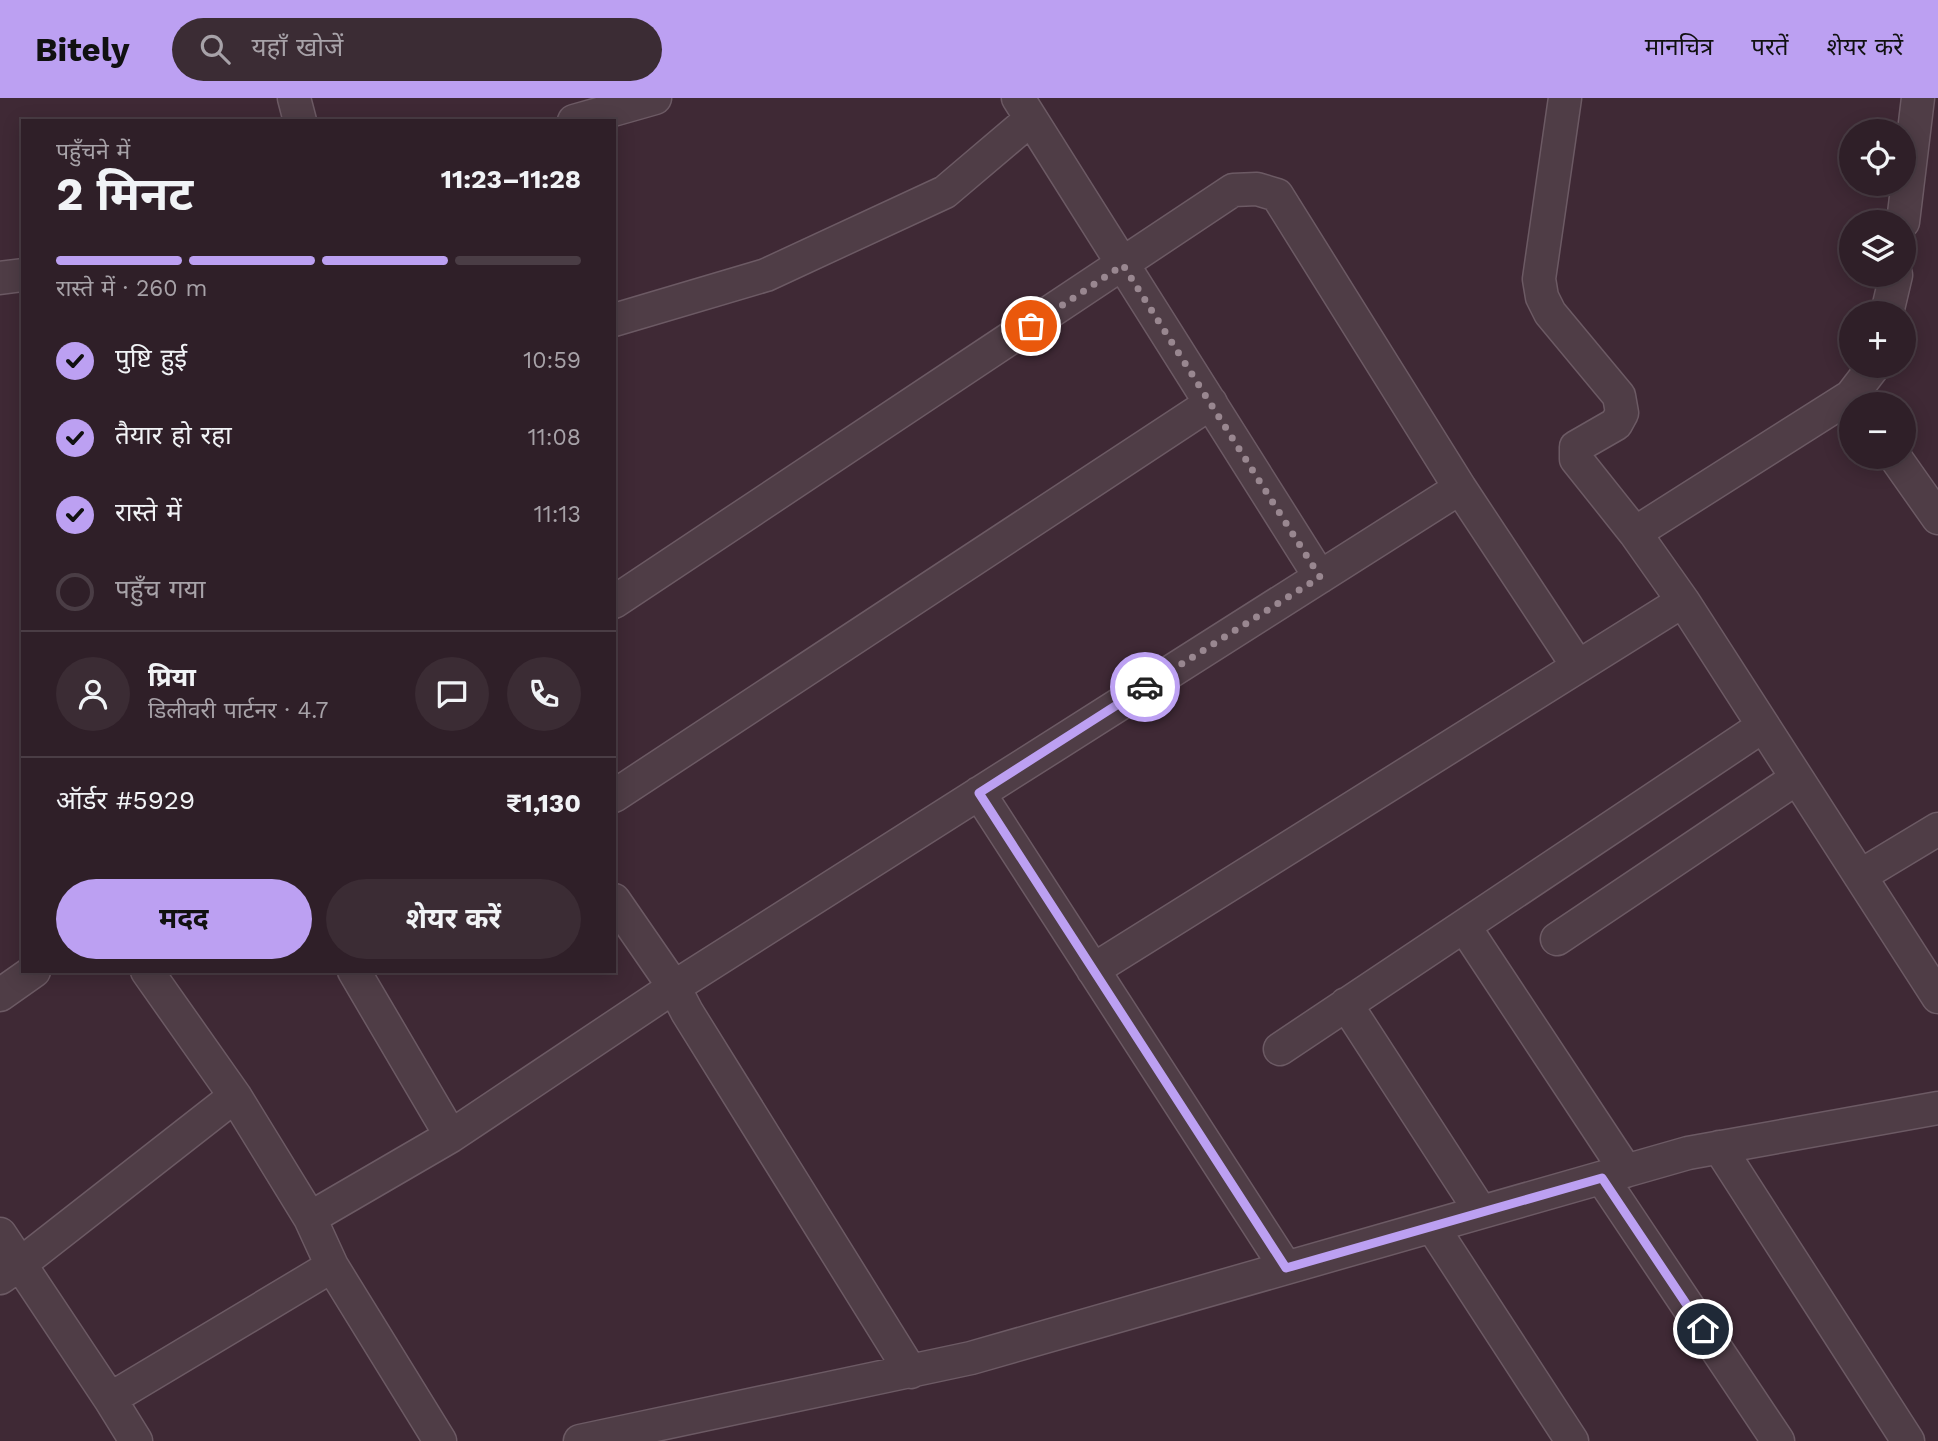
<!DOCTYPE html>
<html lang="hi">
<meta charset="utf-8">
<style>
:root{--surface:#2f1f28;--page:#3b2c34;--text:#f1f3f6;--muted:#a7a2a8;--line:#4a3d45;--accent:#bca0f2}
body{margin:0;font-family:"Work Sans","Noto Sans Devanagari",sans-serif;background:var(--page);color:var(--text);height:100vh;display:flex;flex-direction:column;font-size:26px;white-space:nowrap}
*{box-sizing:border-box;margin:0}
p{font-size:23px;color:var(--muted)}
.icon{flex:none;width:38px;height:38px;fill:none;stroke:currentColor;stroke-width:2;stroke-linecap:round;stroke-linejoin:round}
.map{position:relative;flex:1;overflow:hidden}
.side{position:absolute;left:21px;top:21px;width:595px;height:854px;display:flex;flex-direction:column;background:var(--surface);border-radius:0px;box-shadow:0 4px 18px #0003,0 0 0 2px var(--line)}
.side>*{flex:none}
.fabs{position:absolute;left:1839px;top:21px;display:grid;gap:14px}
.fabs a{display:grid;place-items:center;width:77px;height:77px;border-radius:50%;background:var(--surface);box-shadow:0 4px 18px #0003,0 0 0 2px var(--line);font-size:35px}
.pin{position:absolute;display:grid;place-items:center;width:60px;height:60px;color:#fff;margin:-30px;border:4px solid #fff;border-radius:50%;box-shadow:0 2px 7px #0007}
.courier{position:absolute;display:grid;place-items:center;width:70px;height:70px;margin:-35px;border:5px solid #bca0f2;border-radius:50%;background:#fff;color:#222;box-shadow:0 2px 9px #0007}
.head em{font-style:normal;font-weight:700}
.head div{display:flex;flex-direction:column-reverse}
.head{display:flex;align-items:center;justify-content:space-between;height:119px;padding:0 35px}
h1{font-size:46px;font-weight:700;line-height:52px}
.bar{display:grid;grid-template-columns:repeat(4,1fr);gap:10px 7px;align-content:center;height:84px;padding:0 35px}
.bar i{height:9px;border-radius:5px;background:var(--line)}
.bar .active{background:var(--accent)}
.bar p{grid-column:span 4}
.line{display:flex;align-items:center;gap:18px;padding:0 35px;border-top:2px solid var(--line)}
.line div{flex:1}
.round{display:grid;place-items:center;flex:none;width:74px;height:74px;border-radius:37px;background:var(--page)}
ol{padding:0 35px;list-style:none}
li{display:flex;align-items:center;gap:21px;height:77px}
li p{margin-inline-start:auto}
li .icon{padding:7px;border-radius:50%;background:var(--accent);color:#111;stroke-width:4}
li:last-child{color:var(--muted)}
li i{width:38px;height:38px;border:4px solid var(--line);border-radius:50%}
.primary-button{display:flex;gap:14px;margin-top:auto;padding:14px 35px}
.primary-button a{flex:1;height:80px;border-radius:42px;background:var(--accent);color:#111;font-size:28px;font-weight:700;line-height:80px;text-align:center}
.primary-button a+a{background:var(--page);color:var(--text)}
header{display:flex;align-items:center;gap:42px;box-sizing:border-box;height:98px;padding:0 35px;background:var(--accent);color:#111}
header strong{font-size:33px}
nav{display:flex;gap:38px;margin-inline-start:auto;font-size:24px}
.search{width:490px;height:63px;background:var(--page);display:flex;align-items:center;gap:18px;box-sizing:border-box;padding:0 24px;border-radius:38px;color:var(--muted);font-size:26px}
.map>svg:first-child{display:block}
</style>
<header>
<strong>Bitely</strong>
<div class="search"><svg class="icon" aria-label="search" viewBox="0 0 24 24"><circle cx="10" cy="10" r="6"/><path d="M15 15l6 6"/></svg>यहाँ खोजें</div>
<nav><a>मानचित्र</a><a>परतें</a><a>शेयर करें</a></nav>
</header>
<div class="map">
<svg width="1938" height="1343" viewBox="0 0 1938 1343">
<rect width="100%" height="100%" fill="#3f2935"/>
<g fill="none" stroke-linecap="round" stroke-linejoin="round">
<defs>
<path id="minor" d="M294 0 300 23
M1018 0 1320 479
M1565 0 1539 181 1542 199 1550 215 1619 298 1622 315 1616 326 1576 349V361L1635 435 1683 503 1938 899
M574 23 655 0
M1903 124 1918 0
M0 180 23 177
M1887 215 1896 177
M614 222 766 177 945 94 1031 21
M1895 359 1938 420
M1635 435 1851 298 1874 268
M614 504 1233 92 1257 91 1277 97 1460 390 1577 567
M979 695 1286 1170
M614 698 1211 305
M1860 778 1938 731
M614 802 674 889 687 914 911 1274
M1464 828 1626 1073
M1557 841 1797 680
M1093 872 1683 503
M147 873 235 998 310 1120 332 1168 440 1343
M354 873 451 1038
M0 897 34 873
M1346 906 1481 1114
M1280 951 1763 628
M1719 1049 1908 1343
M1602 1080 1778 1343
M310 1120 451 1038 674 889 1460 390
M1432 1128 1572 1343
M0 1136 110 1301 136 1343
M0 1180 19 1167 235 998
M110 1301 332 1168
M580 1343 971 1260 1688 1055 1938 1010"/>
</defs>
<use href="#minor" stroke="#6c5a64" stroke-width="35"/>
<use href="#minor" stroke="#4f3d46" stroke-width="32"/>
</g>
<g fill="none" stroke-linecap="round" stroke-linejoin="round">
<path stroke="#998790" stroke-width="7" stroke-dasharray="0 12.6" d="M1031 228 1123 167 1320 479 1145 589"/>
<path stroke="#bca0f2" stroke-width="9" d="M1145 589 979 695 1286 1170 1602 1080 1703 1231"/>
</g>
</svg>
<div class="fabs">
<a><svg class="icon" aria-label="locate" viewBox="0 0 24 24"><circle cx="12" cy="12" r="6"/><path d="M12 2v4M12 18v4M2 12h4M18 12h4"/></svg></a>
<a><svg class="icon" aria-label="layers" viewBox="0 0 24 24"><path d="M12 4l9 5-9 5-9-5zM3 14l9 5 9-5"/></svg></a>
<a>+</a>
<a>−</a>
</div>
<div class="pin" style="left:1031px;top:228px;background:#ea580c"><svg class="icon" aria-label="bag" viewBox="0 0 24 24"><path d="M5 8h14l-1 12H6zM9 8a3 3 0 0 1 6 0"/></svg></div>
<div class="pin" style="left:1703px;top:1231px;background:#1f2937"><svg class="icon" aria-label="home" viewBox="0 0 24 24"><path d="M3 11l9-7 9 7M6 9v11h12V9"/></svg></div>
<div class="courier" style="left:1145px;top:589px"><svg class="icon" aria-label="car" viewBox="0 0 24 24"><path d="M5 17H2v-5l4-1 3-4h7l3 4 3 1v5h-3M9 17h6M6 11h13"/><circle cx="7" cy="17" r="2"/><circle cx="17" cy="17" r="2"/></svg></div>
<section class="side">
<div class="head"><div><h1>2 मिनट</h1><p>पहुँचने में</p></div><em>11:23–11:28</em></div>
<div class="bar"><i class="active"></i><i class="active"></i><i class="active"></i><i></i><p>रास्ते में · 260 m</p></div>
<ol>
<li><svg class="icon" aria-label="check" viewBox="0 0 24 24"><path d="M5 12l5 5 9-10"/></svg>पुष्टि हुई<p>10:59</p></li>
<li><svg class="icon" aria-label="check" viewBox="0 0 24 24"><path d="M5 12l5 5 9-10"/></svg>तैयार हो रहा<p>11:08</p></li>
<li><svg class="icon" aria-label="check" viewBox="0 0 24 24"><path d="M5 12l5 5 9-10"/></svg>रास्ते में<p>11:13</p></li>
<li><i></i>पहुँच गया</li>
</ol>
<div class="line" style="height:126px"><a class="round"><svg class="icon" aria-label="person" viewBox="0 0 24 24"><circle cx="12" cy="8" r="4"/><path d="M4 21q1-7 8-7t8 7"/></svg></a><div><b>प्रिया</b><p>डिलीवरी पार्टनर · 4.7</p></div><a class="round"><svg class="icon" aria-label="chat" viewBox="0 0 24 24"><path d="M4 5h16v11H9l-5 4z"/></svg></a><a class="round"><svg class="icon" aria-label="phone" viewBox="0 0 24 24"><path d="M5 4h4l2 5-3 2q2 4 5 5l2-3 5 2v4C11 20 4 13 5 4z"/></svg></a></div>
<div class="line" style="height:91px"><div>ऑर्डर #5929</div><b>₹1,130</b></div>
<div class="primary-button"><a>मदद</a><a>शेयर करें</a></div>
</section>
</div>
